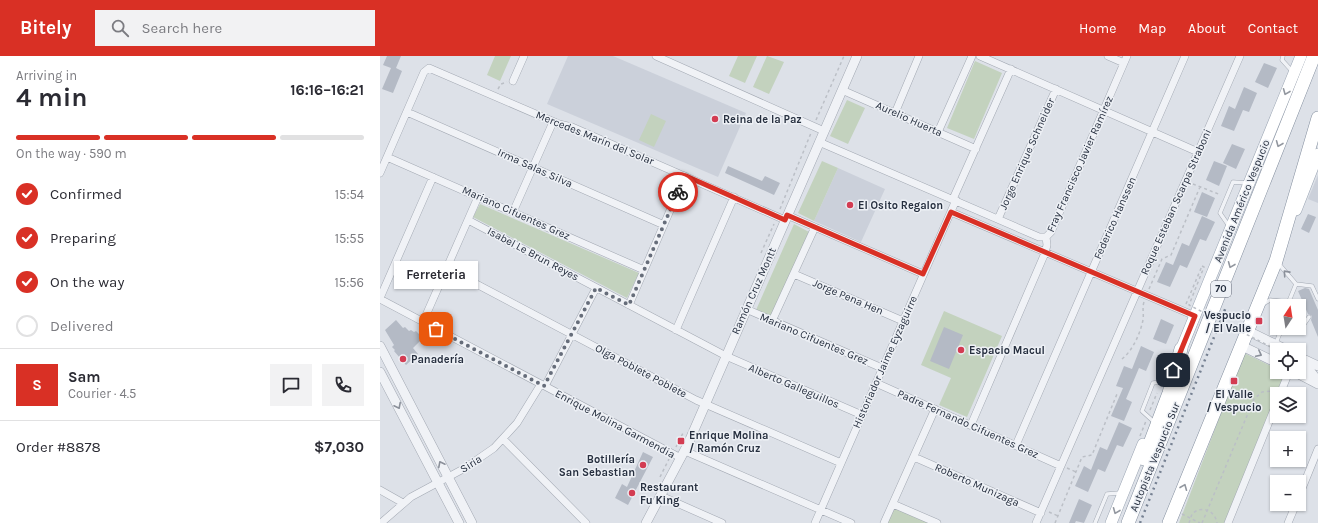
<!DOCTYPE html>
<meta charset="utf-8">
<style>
:root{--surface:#fff;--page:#f2f2f3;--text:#2b2b33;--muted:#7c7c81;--line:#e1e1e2;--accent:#d93025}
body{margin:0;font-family:Karla,sans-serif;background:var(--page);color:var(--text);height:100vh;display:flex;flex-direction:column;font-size:15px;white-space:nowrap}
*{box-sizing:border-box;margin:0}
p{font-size:13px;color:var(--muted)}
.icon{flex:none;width:22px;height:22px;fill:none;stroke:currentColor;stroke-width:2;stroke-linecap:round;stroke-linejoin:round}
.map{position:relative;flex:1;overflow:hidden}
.sheet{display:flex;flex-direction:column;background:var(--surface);width:380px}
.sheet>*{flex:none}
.needle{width:26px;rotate:12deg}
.fabs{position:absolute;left:890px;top:243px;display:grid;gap:8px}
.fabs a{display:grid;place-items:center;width:36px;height:36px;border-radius:0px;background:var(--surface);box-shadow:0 1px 3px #0004;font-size:20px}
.pin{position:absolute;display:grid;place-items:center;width:34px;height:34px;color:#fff;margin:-17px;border-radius:8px;box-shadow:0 2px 6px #0006}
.courier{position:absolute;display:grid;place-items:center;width:40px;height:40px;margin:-20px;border:3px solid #d93025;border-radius:50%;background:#fff;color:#222;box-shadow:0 1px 5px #0007}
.bubble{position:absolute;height:28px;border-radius:0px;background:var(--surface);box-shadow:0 1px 3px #0004;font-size:13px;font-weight:700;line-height:28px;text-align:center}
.overview em{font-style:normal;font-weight:700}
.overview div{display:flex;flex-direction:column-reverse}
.overview{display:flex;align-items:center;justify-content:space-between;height:68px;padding:0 16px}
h1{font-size:26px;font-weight:700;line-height:30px}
.bar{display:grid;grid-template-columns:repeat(4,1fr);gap:6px 4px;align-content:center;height:48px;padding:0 16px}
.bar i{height:5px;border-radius:3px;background:var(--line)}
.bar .current{background:var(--accent)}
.bar p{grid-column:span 4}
.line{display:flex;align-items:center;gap:10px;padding:0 16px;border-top:1px solid var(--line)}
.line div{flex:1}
.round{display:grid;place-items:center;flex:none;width:42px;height:42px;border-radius:0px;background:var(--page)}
ol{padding:0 16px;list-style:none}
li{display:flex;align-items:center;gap:12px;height:44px}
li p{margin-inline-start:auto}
li .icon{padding:4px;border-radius:50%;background:var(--accent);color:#fff;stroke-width:4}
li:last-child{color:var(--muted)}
li i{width:22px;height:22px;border:2px solid var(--line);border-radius:50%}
header{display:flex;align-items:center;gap:24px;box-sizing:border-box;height:56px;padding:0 20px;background:var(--accent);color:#fff}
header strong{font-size:19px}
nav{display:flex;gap:22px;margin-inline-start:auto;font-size:14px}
.search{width:280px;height:36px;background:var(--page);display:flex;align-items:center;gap:10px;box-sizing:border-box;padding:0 14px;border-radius:0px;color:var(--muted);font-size:15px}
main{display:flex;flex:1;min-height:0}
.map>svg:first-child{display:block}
</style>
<header>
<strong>Bitely</strong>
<div class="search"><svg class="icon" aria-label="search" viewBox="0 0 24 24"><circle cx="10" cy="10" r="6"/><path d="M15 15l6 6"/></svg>Search here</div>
<nav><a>Home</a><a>Map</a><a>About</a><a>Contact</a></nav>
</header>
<main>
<section class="sheet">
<div class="overview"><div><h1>4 min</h1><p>Arriving in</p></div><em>16:16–16:21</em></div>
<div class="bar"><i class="current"></i><i class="current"></i><i class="current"></i><i></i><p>On the way · 590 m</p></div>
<ol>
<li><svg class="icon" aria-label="check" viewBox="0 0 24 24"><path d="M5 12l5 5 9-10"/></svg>Confirmed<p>15:54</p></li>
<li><svg class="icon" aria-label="check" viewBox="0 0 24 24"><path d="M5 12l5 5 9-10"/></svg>Preparing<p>15:55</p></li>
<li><svg class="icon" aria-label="check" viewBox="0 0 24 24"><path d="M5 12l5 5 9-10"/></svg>On the way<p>15:56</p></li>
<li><i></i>Delivered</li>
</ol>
<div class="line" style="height:72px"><b class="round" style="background:var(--accent);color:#fff">S</b><div><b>Sam</b><p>Courier · 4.5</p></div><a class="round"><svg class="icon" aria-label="chat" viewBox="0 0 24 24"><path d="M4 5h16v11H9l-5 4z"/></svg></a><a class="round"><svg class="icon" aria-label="phone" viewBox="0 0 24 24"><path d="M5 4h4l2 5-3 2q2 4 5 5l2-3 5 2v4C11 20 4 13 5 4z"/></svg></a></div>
<div class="line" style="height:52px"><div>Order #8878</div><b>$7,030</b></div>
</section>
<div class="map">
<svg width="938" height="467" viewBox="0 0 938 467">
<rect width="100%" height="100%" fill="#dde1e8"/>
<path fill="#cbd0da" d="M188 0H233L366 57 338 121 167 48Z
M458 112 505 133 481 186 434 165Z
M938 119V147L928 143Z"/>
<path fill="#c3d2be" d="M115 0H131L120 25 107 19Z
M358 0H377L365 27 349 20Z
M387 0 404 6 389 38 373 31Z
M595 5 622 17 594 83 567 72Z
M467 44 485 52 468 88 450 80Z
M271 58 286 65 274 91 259 84Z
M442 105 458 112 434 165 418 157Z
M100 148 259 217 247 242 93 161Z
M414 168 429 176 391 261 376 254Z
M564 255 622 280 587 361 559 349 571 322 541 309Z
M864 297 897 313V316L906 317 845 467H799Z
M515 450 552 467H507Z"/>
<path fill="#b4bac5" d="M7 0H21L16 12 22 15 13 37 2 33 11 12 3 9Z
M884 7 897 12 888 32 875 26Z
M864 31 877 37 869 56 863 54 854 75 841 70 849 50 855 53Z
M852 88 865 93 856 113 843 107Z
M834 105 847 110 839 130 826 124Z
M348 110 382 125 385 120 400 127 394 139 345 117Z
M822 136 835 142 827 161 814 156Z
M928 158 936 161 929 177 921 173Z
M822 160 835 166 826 185 820 183 807 212 800 209 790 231 777 226 786 206 793 209 802 187 809 190Z
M925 232 929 233 938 254V281L931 264 932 260 928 258 918 235Z
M781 263 794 269 786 288 773 283Z
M16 264 23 272 25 271 29 275 31 274 34 276 36 275 43 282 33 292 38 298 26 309 14 295 15 294 12 291 14 289 5 274Z
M564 271 583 279 569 313 550 305Z
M761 290 774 296 766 315 759 312 746 343 752 346 744 365 731 360 743 332 736 330 744 310 752 313Z
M739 366 752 372 743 391 737 389 725 416 718 413 708 436 695 430 704 410 711 414 720 391 727 394Z
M263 396 273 401 248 449 235 442 242 428 247 431Z
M699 443 712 449 704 467 696 465 695 467H689Z"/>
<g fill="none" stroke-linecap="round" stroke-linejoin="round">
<defs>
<path id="service" d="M903 0 902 4 912 15
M849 170 840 157 853 126 867 127
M898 207 916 228 932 230 938 243
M883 248 890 244 908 246
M907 250 916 228
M917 272 920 274 929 261
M896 287 902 272
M773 365 762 355 773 327 789 325
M715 467 727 438 740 437"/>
<path id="minor" d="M276 0 444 75
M600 0 818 96
M728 0 744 7
M133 25 144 0
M462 34 596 93
M27 56 284 169
M515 57 539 0
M558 76 592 0
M439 86 659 181H666
M7 101 264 214
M0 117 44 16 49 12 179 68 192 71 405 164
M573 143 631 13
M133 156 173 66
M571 156 815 260
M407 159 543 218
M618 163 676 33
M88 164 346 300 482 359
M666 181 671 176 747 0
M66 212 316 344 461 407
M414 218 523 265
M0 242 53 121
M0 243 301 402
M249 249 305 120
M366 253 502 312
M392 265 435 171
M43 266 98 141
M296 274 354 141
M496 327 681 410
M165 330 216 232
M900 338 909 316
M591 369 665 197 667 189 666 181
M123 383 206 467
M636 389 805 0
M305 395 471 467
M534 401 661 457
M0 434 23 447
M281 440 342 467
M919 440 938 393
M513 448 557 467
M1 467 31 441 85 412 114 392 137 367 161 328
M435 467 576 144
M504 467 555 353
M656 467 860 0
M848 467 897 346
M908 467 916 448"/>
<path id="tertiary" d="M868 275 907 294
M0 290 92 467
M862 290 897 307
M919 301 938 325
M921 302 938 310
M0 316 79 467
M915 316 938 328
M266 467 308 388 477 0"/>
<path id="primary" d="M916 154 938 98
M798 301 921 0
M731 467 763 388"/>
<path id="motorway" d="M764 403 789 337 801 293
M748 467 934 0
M789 467 896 205 938 62"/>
</defs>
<use href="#service" stroke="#a2a8b2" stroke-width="4.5"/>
<use href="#minor" stroke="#a2a8b2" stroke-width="8"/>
<use href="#tertiary" stroke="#a2a8b2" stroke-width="10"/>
<use href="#primary" stroke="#9ca6b4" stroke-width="12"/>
<use href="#motorway" stroke="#848f9f" stroke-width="14"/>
<path stroke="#bbbfc6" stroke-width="1.5" stroke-dasharray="3 3" stroke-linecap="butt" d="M118 33 121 28 127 26
M436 64 464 0
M813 128 841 139
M400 153 431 77
M381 197 394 168
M769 233 782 203 791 199 820 131
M806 248 822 210
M742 303C753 294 760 278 763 264 764 258 762 252 764 246
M770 354 777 337
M760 380 766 365
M296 391 303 377
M687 412 696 416
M280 421 289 403
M669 456 678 460
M802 458 820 467
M675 467 702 401 712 399 737 338
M809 467 812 458C821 449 835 454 837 467
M822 467 874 343 882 336 894 335"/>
<use href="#service" stroke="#f0f2f6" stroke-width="3.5"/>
<use href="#minor" stroke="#f0f2f6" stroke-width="7"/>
<use href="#tertiary" stroke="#f0f2f6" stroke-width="9"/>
<use href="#primary" stroke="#fff" stroke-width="11"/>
<use href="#motorway" stroke="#fff" stroke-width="13"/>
<path stroke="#768192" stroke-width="2.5" stroke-dasharray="2 4" stroke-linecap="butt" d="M760 467 846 251"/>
<path stroke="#bbbfc6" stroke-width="1.5" stroke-dasharray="3 3" stroke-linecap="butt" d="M822 210 824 211 809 249 897 294"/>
</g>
<defs><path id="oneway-chevron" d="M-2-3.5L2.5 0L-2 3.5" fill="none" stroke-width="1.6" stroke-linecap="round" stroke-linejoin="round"/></defs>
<g stroke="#92979f">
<use href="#oneway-chevron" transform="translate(906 36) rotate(112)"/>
<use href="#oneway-chevron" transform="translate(899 88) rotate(112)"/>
<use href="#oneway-chevron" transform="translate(851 209) rotate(112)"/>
<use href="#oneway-chevron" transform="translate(804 431) rotate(-68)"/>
<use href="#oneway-chevron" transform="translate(736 455) rotate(112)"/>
</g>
<g stroke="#8b909a">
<use href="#oneway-chevron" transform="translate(906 217) rotate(-132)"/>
<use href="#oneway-chevron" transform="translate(879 298) rotate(27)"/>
<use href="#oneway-chevron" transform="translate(18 350) rotate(63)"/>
<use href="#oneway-chevron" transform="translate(61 408) rotate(-117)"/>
</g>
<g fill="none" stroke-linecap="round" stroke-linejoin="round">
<path stroke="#666d7a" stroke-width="4" stroke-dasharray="0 7.2" d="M56 273 164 330 216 232 249 249 298 136"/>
<path stroke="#d93025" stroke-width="5" d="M298 136 306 120 405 164 407 159 543 218 571 156 815 260 793 314"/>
</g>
<g fill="#d33c52" stroke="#edf0f5" stroke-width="1.5">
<circle cx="335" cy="63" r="4"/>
<circle cx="470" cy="149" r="4"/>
<rect x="875" y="261" width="8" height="8" rx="2"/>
<circle cx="581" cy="294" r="4"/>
<circle cx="23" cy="303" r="4"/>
<rect x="850" y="321" width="8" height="8" rx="2"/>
<rect x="297" y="381" width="8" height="8" rx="2"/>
<circle cx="263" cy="409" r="4"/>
<circle cx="252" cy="437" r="4"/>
</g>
<g text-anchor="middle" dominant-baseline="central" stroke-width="3" stroke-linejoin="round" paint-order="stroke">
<rect fill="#edf0f5" stroke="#626976" stroke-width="1" x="831" y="225" width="20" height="16" rx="3"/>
<g font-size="10" font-weight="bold" fill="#262f3f">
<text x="841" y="233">70</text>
</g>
<g font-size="11" font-weight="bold" fill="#262f3f" stroke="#edf0f5" text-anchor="start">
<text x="343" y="63">Reina de la Paz</text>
<text x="478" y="149">El Osito Regalon</text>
<text x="871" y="259" text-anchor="end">Vespucio<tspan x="871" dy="13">/ El Valle</tspan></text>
<text x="589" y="294">Espacio Macul</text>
<text x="31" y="303">Panadería</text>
<text x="854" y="338" text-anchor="middle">El Valle<tspan x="854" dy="13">/ Vespucio</tspan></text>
<text x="309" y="379">Enrique Molina<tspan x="309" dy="13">/ Ramón Cruz</tspan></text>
<text x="255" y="403" text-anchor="end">Botillería<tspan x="255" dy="13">San Sebastian</tspan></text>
<text x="260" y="431">Restaurant<tspan x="260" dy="13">Fu King</tspan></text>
</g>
<g font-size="11" fill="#262f3f" stroke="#edf0f5">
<text transform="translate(529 63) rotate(24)">Aurelio Huerta</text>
<text transform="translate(215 82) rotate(22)">Mercedes Marín del Solar</text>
<text transform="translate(647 98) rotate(-66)">Jorge Enrique Schneider</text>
<text transform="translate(700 108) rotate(-66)">Fray Francisco Javier Ramírez</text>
<text transform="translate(155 112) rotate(24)">Irma Salas Silva</text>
<text transform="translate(862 145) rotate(-68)">Avenida Américo Vespucio</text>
<text transform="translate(796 146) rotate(-66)">Roque Esteban Scarpa Straboni</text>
<text transform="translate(136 157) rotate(24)">Mariano Cifuentes Grez</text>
<text transform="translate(735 162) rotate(-66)">Federico Hanssen</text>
<text transform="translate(153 198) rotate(28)">Isabel Le Brun Reyes</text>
<text transform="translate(374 235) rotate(-66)">Ramón Cruz Montt</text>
<text transform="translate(468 241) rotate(23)">Jorge Pena Hen</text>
<text transform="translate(434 283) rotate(23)">Mariano Cifuentes Grez</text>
<text transform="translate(505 306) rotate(-66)">Historiador Jaime Eyzaguirre</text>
<text transform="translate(261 315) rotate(28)">Olga Poblete Poblete</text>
<text transform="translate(414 330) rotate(23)">Alberto Galleguillos</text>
<text transform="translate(235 368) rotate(28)">Enrique Molina Garmendia</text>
<text transform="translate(588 368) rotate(24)">Padre Fernando Cifuentes Grez</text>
<text transform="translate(775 401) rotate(-68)">Autopista Vespucio Sur</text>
<text transform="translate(91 408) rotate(-32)">Siria</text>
<text transform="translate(597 429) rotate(24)">Roberto Munizaga</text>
</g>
</g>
</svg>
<div class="fabs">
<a><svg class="needle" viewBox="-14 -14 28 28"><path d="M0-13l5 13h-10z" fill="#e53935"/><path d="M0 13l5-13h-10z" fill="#7c7c81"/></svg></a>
<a><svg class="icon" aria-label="locate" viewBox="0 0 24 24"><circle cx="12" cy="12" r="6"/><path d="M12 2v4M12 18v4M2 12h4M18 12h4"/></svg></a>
<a><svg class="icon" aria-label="layers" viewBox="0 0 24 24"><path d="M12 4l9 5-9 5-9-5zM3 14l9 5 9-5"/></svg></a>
<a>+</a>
<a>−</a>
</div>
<div class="pin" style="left:56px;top:273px;background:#ea580c"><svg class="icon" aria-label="bag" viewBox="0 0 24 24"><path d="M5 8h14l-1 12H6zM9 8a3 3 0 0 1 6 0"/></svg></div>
<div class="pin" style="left:793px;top:314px;background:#1f2937"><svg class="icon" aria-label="home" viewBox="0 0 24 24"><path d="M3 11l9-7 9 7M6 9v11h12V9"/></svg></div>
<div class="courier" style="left:298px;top:136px"><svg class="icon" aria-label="bike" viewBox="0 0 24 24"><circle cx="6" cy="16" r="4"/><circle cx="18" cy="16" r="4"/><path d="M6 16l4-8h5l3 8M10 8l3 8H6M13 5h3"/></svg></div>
<div class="bubble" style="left:14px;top:205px;width:84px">Ferreteria</div>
</div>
</main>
